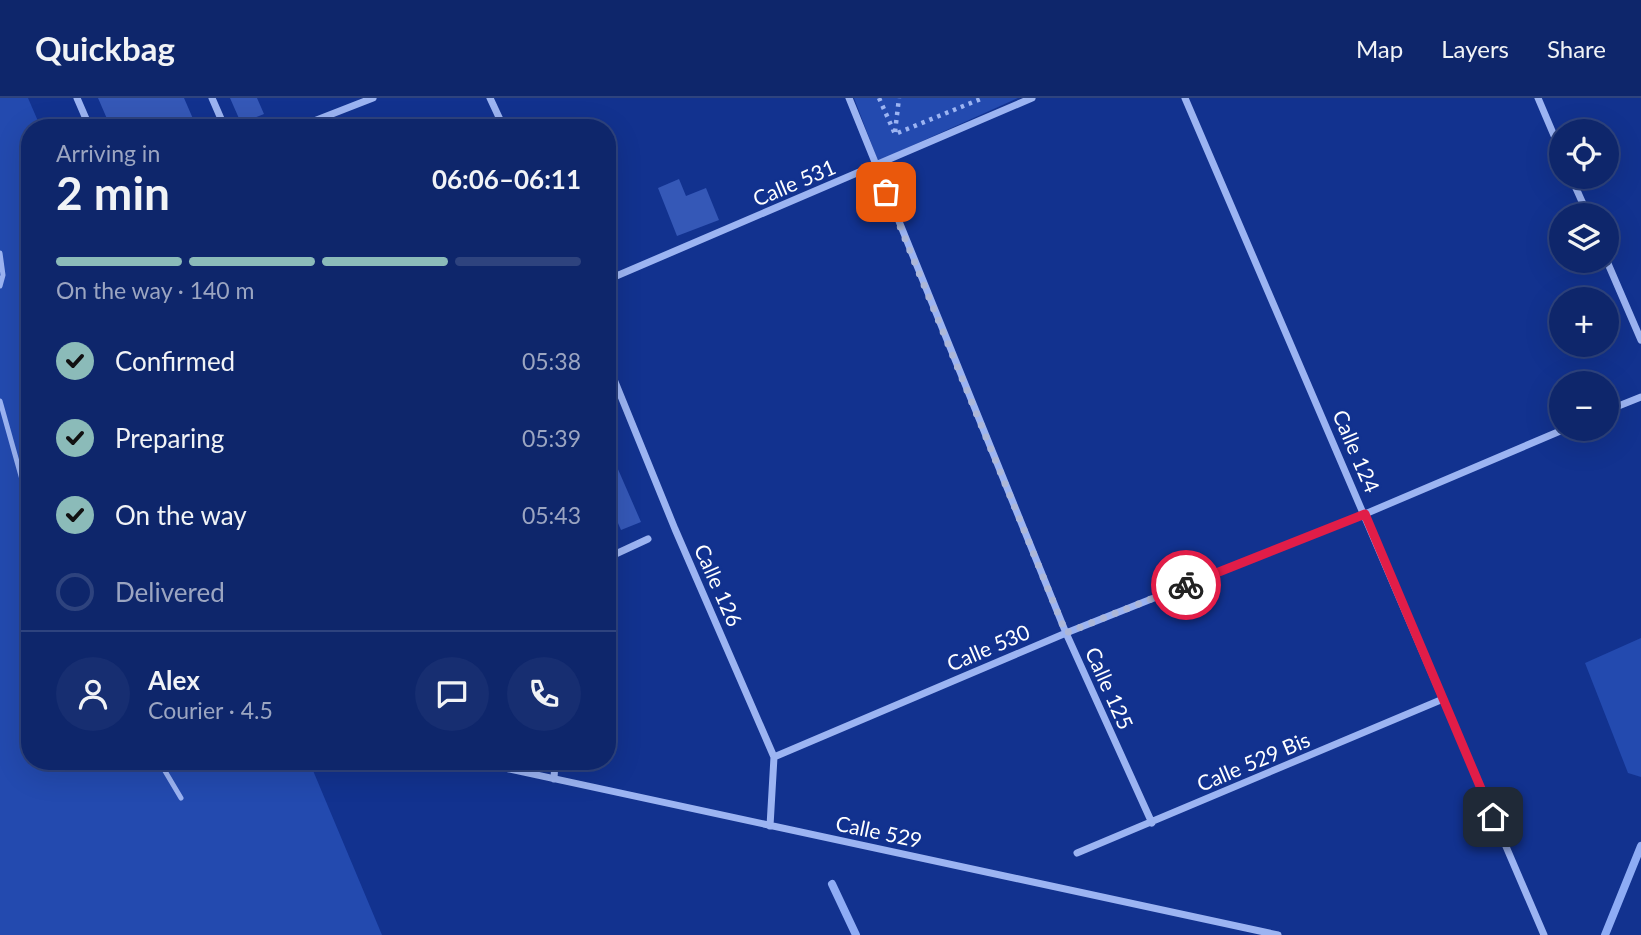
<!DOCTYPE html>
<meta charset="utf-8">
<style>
:root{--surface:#0e266b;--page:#172e71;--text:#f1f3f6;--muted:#9ba5c1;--line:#2e437e;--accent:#8bbbb9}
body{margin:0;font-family:Lato,sans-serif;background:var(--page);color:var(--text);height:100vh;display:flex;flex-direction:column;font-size:26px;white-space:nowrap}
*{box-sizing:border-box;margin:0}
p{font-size:23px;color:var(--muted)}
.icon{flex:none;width:38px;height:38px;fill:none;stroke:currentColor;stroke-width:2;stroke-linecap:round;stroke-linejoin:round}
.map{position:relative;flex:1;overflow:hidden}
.drawer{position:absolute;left:21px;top:21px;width:595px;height:651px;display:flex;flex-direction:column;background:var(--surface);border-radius:28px;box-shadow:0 7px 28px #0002,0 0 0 2px var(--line)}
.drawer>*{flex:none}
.fabs{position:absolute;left:1549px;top:21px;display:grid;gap:14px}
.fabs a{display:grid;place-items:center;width:70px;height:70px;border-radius:50%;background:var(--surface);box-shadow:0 7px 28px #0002,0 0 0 2px var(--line);font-size:35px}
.pin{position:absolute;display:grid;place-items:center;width:60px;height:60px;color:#fff;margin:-30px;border-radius:14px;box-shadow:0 4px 10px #0006}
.courier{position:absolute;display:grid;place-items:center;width:70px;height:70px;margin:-35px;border:5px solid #e11d48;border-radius:50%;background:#fff;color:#222;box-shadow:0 2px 9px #0007}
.headline em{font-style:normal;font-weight:700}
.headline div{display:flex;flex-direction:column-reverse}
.headline{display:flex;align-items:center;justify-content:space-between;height:119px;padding:0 35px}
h1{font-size:46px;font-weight:700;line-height:52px}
.bar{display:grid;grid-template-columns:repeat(4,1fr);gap:10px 7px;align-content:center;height:84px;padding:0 35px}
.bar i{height:9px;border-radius:5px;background:var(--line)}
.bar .selected{background:var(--accent)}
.bar p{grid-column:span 4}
.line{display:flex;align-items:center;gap:18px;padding:0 35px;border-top:2px solid var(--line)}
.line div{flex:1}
.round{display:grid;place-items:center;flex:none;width:74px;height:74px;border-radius:37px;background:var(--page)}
ol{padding:0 35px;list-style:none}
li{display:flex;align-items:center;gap:21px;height:77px}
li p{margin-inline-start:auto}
li .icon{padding:7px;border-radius:50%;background:var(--accent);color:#111;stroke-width:4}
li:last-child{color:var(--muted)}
li i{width:38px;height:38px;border:4px solid var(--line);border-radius:50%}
header{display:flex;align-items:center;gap:42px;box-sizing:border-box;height:98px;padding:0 35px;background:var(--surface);border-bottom:2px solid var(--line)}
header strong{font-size:33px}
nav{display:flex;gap:38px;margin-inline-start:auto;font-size:24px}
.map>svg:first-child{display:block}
</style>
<header>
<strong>Quickbag</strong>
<nav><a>Map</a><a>Layers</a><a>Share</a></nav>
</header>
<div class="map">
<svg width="1641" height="837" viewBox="0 0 1641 837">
<rect width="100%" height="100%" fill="#12328f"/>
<path fill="#234aaf" d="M0 0H28L41 30H30V663H309L382 837H0Z
M854 0H1018L878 63Z
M1641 540V679L1628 675 1585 565Z"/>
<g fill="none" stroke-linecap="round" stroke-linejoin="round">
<path stroke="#8eacf5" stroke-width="8" d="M832 786 856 837
M1605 837 1641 748"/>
</g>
<path fill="#3558b7" d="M98 0H184L197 30H111Z
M230 0H257L264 16 241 25Z
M679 81 686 98 706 90 719 122 677 138 658 90Z
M607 346 641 424 621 432 607 400Z"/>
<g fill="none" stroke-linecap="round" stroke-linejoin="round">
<path stroke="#9cb4f2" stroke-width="4.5" stroke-dasharray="3.5 5" stroke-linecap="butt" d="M879 0 895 36 983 0
M895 34 899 0"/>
<path stroke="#9cb4f2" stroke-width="5" d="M0 155 3 177 0 188
M0 303 30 410
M159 663 181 700"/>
<path stroke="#9cb4f2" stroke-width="7" d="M77 0 90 30
M212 0 225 30
M490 0 504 30
M849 0 1066 535 1152 725
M1185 0 1544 837
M1538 0 1561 54
M296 30 373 0
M1571 79 1588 117
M1606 161 1641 242
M607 182 1032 0
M607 264 675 431 774 659 770 728
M1606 313 1641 299
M607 460 648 441
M774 659 1066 535 1365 416 1565 331
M472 663 1278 837
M554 681 555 663
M1077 755 1443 601"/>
</g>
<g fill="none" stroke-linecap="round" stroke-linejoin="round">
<path stroke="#acb7d8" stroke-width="7" stroke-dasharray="0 12.6" d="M886 94 1066 535 1186 487"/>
<path stroke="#e11d48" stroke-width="9" d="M1186 487 1365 416 1493 719"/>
</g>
<g text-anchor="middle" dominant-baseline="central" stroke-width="5" stroke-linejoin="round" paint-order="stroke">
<g font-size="21" fill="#fff" stroke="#12328f">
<text transform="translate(794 84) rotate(-23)">Calle 531</text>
<text transform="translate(1357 353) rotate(67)">Calle 124</text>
<text transform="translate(719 487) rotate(66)">Calle 126</text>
<text transform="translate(988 549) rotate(-23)">Calle 530</text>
<text transform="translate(1110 590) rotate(66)">Calle 125</text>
<text transform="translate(1253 663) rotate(-23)">Calle 529 Bis</text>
<text transform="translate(879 733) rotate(12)">Calle 529</text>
</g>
</g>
</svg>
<div class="fabs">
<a><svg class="icon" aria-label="locate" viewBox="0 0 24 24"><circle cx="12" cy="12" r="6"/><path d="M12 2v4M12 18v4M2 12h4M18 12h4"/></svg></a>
<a><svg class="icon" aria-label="layers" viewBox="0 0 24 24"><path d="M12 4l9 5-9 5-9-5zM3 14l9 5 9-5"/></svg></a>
<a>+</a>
<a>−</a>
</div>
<div class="pin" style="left:886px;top:94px;background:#ea580c"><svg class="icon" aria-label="bag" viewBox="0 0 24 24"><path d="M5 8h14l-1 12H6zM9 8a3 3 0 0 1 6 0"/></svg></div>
<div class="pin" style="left:1493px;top:719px;background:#1f2937"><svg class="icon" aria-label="home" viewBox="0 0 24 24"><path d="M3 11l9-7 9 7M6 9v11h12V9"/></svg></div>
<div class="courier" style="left:1186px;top:487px"><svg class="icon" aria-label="bike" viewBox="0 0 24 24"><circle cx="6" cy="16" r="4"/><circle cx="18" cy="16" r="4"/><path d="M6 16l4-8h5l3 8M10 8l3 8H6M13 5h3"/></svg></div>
<section class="drawer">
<div class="headline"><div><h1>2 min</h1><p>Arriving in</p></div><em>06:06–06:11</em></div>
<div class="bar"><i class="selected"></i><i class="selected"></i><i class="selected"></i><i></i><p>On the way · 140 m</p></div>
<ol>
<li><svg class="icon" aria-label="check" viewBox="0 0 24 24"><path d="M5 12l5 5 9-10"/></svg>Confirmed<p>05:38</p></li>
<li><svg class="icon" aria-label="check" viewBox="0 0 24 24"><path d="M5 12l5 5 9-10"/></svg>Preparing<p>05:39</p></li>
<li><svg class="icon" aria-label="check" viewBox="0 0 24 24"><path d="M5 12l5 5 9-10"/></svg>On the way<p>05:43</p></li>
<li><i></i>Delivered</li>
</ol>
<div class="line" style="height:126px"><a class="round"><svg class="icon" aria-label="person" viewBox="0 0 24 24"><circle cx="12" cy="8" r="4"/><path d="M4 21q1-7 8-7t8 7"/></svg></a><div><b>Alex</b><p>Courier · 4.5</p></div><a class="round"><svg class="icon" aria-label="chat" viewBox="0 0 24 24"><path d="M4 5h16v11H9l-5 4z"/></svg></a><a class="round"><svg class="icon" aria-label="phone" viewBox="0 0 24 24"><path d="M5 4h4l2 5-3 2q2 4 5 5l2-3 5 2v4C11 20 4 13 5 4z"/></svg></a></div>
</section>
</div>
